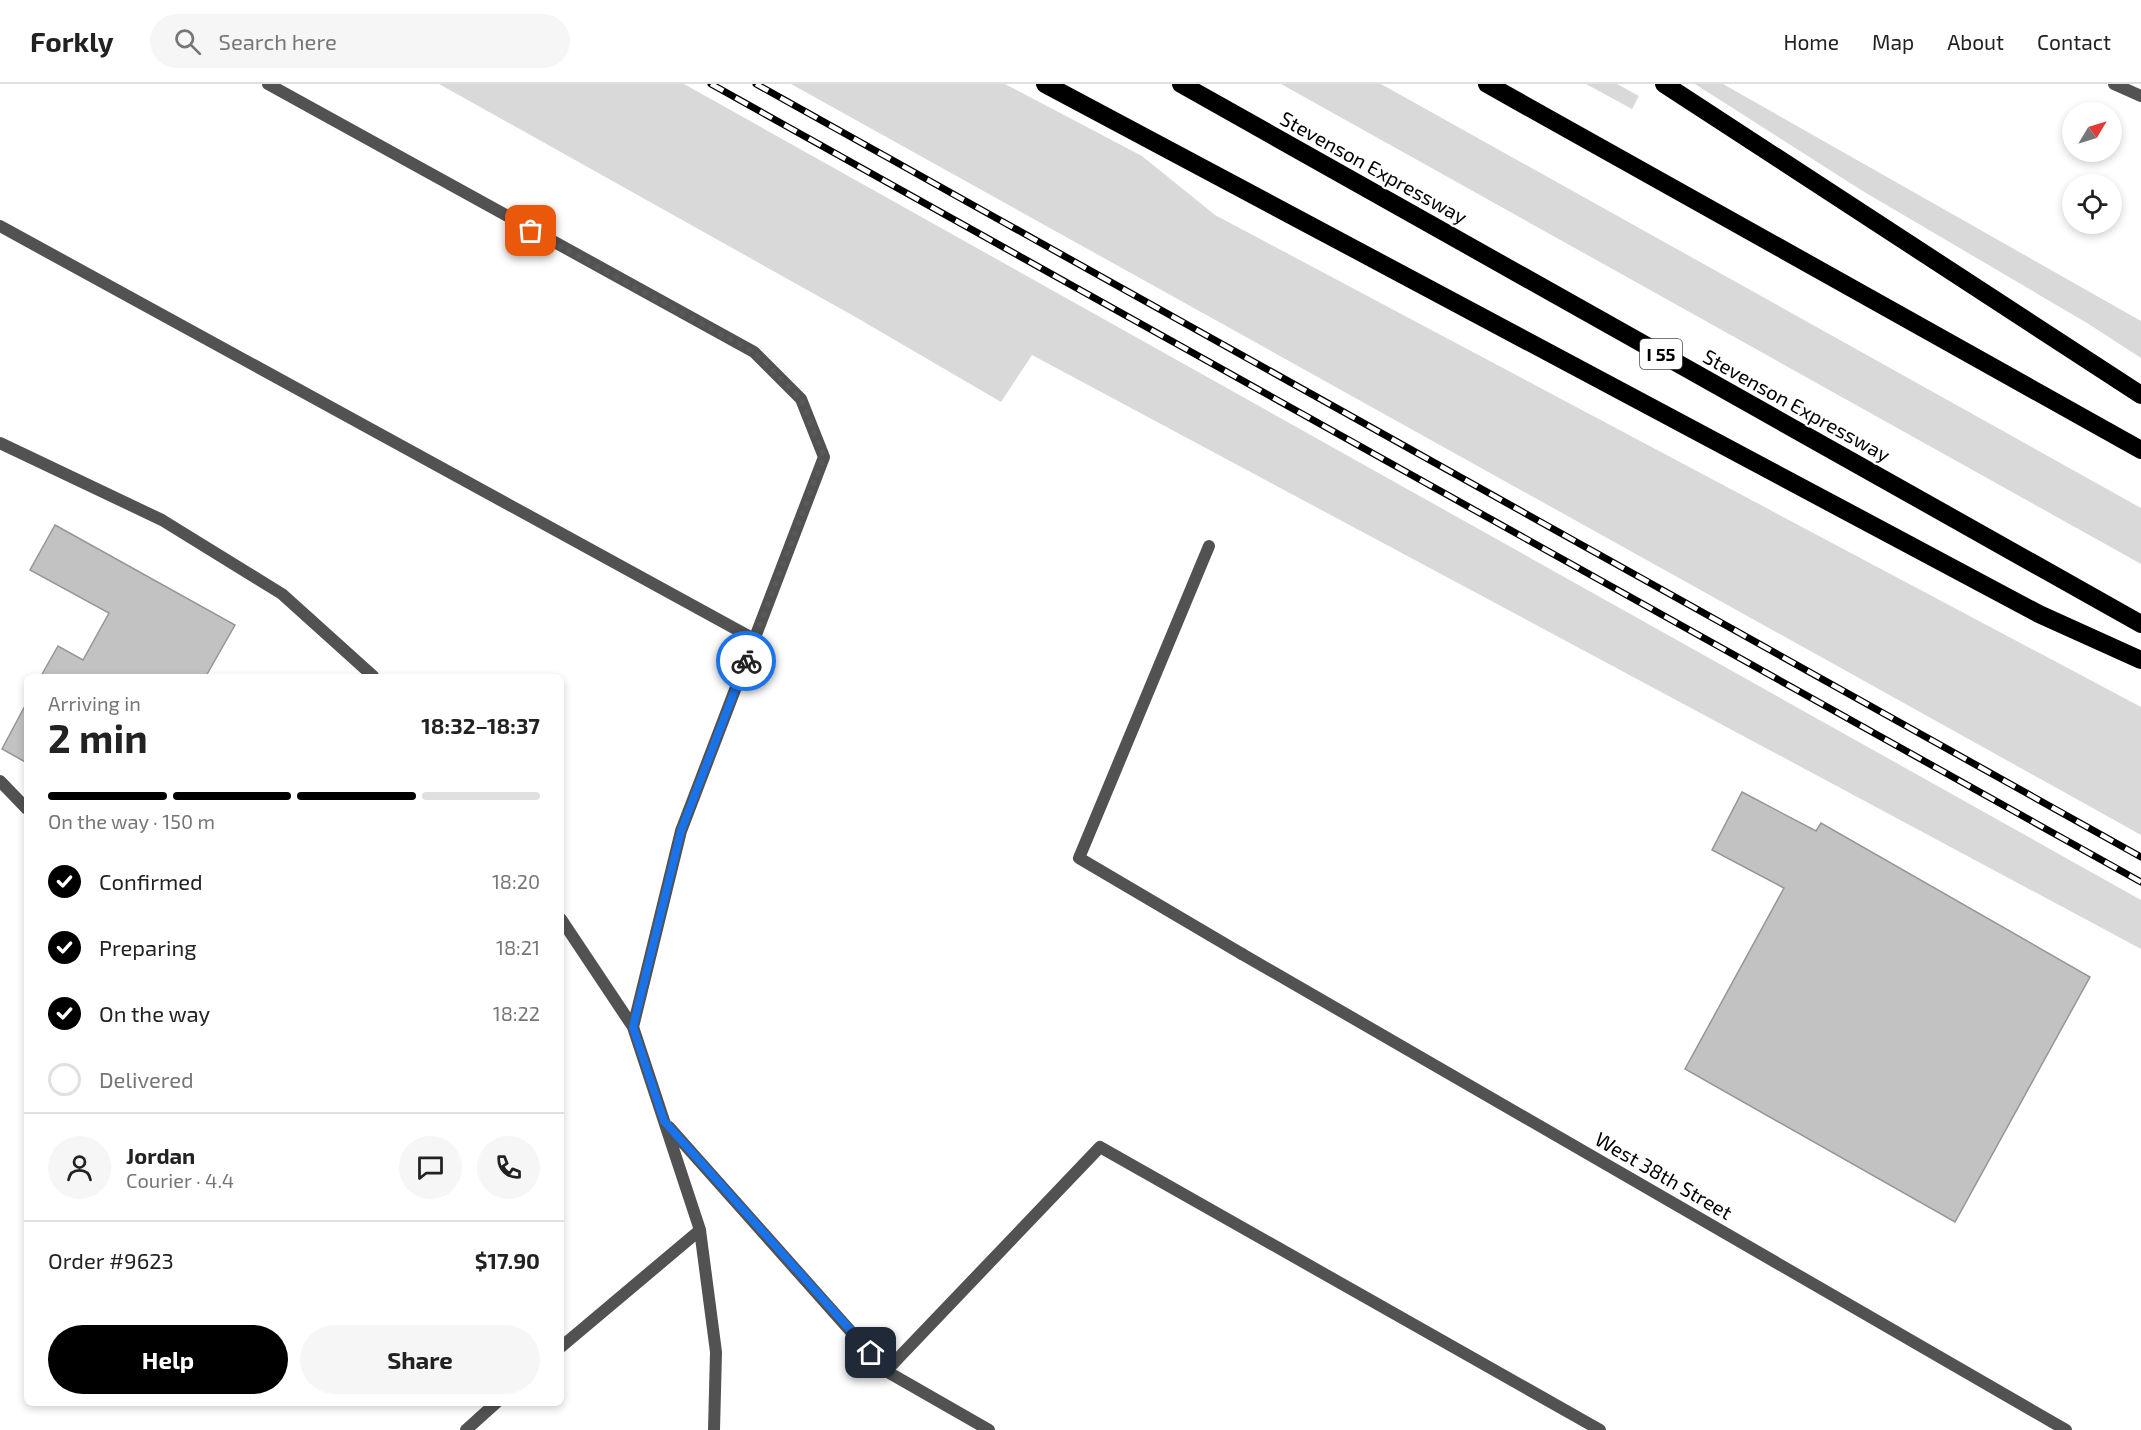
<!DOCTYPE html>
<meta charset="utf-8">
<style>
:root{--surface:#fff;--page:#f6f6f6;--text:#222;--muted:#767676;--line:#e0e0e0;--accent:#000}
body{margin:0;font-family:"Exo 2",sans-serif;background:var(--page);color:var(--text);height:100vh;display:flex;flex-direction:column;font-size:22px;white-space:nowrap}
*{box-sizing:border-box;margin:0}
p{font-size:20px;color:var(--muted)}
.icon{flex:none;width:33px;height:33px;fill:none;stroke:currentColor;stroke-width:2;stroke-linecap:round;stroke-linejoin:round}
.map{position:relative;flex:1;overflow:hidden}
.drawer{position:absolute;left:24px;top:590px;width:540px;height:732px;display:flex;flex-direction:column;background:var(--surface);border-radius:9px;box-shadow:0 3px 9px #0003}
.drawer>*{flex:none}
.needle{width:39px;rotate:52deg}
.controls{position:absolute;left:2062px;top:18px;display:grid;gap:12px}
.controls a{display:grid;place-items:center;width:60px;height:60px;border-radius:50%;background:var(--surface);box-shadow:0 3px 9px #0003;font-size:30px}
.pin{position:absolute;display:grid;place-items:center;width:51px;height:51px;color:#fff;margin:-26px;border-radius:12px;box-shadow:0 3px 9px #0006}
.courier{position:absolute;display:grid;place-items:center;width:60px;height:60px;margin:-30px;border:4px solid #1a73e8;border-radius:50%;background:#fff;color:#222;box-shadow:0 2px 8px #0007}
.headline em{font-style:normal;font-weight:700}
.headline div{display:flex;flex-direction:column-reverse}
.headline{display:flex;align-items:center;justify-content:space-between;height:102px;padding:0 24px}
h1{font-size:39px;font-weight:700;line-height:45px}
.bar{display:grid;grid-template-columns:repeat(4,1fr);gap:9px 6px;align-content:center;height:72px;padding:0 24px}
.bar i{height:8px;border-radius:4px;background:var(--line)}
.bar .current{background:var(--accent)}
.bar p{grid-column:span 4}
.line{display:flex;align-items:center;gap:15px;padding:0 24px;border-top:2px solid var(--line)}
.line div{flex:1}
.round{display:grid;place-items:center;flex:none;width:63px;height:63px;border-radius:32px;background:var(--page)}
ol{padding:0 24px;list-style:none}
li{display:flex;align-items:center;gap:18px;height:66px}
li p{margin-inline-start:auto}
li .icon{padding:6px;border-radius:50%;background:var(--accent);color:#fff;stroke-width:4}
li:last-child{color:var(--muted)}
li i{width:33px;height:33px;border:3px solid var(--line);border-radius:50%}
.button{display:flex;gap:12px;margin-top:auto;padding:12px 24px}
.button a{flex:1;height:69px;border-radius:36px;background:var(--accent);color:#fff;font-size:24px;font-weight:700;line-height:69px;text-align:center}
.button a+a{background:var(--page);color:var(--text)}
header{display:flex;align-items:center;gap:36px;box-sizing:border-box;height:84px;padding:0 30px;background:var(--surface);border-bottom:2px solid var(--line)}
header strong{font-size:28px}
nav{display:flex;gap:33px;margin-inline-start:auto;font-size:21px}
.search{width:420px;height:54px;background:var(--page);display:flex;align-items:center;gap:15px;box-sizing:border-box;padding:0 21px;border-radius:33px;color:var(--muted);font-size:22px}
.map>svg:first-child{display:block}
</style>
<header>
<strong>Forkly</strong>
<div class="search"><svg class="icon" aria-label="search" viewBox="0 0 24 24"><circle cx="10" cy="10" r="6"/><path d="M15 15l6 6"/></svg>Search here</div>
<nav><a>Home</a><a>Map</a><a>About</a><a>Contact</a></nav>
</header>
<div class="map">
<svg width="2141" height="1346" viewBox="0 0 2141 1346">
<rect width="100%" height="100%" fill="#fff"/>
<path fill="#d9d9d9" d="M439 0H684L2141 816V865L1032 271 1001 318 852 231Z
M791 0H1005L1142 72 1215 131 2141 623V751Z
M1281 0H1381L2141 424V480Z
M1586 0H1617L1639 12 1632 25Z
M1695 0H1723L2141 237V274L2087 239 1861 106Z"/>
<path fill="#c2c2c2" stroke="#969696" stroke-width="1.5" d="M55 441 235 541 206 592H41L58 562 83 576 109 529 30 486Z
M27 618V679L2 665Z
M1742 708 1816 747 1821 739 2090 893 1955 1138 1685 985 1784 804 1712 766Z"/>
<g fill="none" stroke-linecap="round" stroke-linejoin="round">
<path stroke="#525252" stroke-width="12" d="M268 0 754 268 801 315 824 373 681 747 633 943
M2114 0 2141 12
M0 142 754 555
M0 359 162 436 282 510 373 592
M1209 462 1079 774 1242 870
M0 697 27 725
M561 835 633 943 700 1146 716 1268 714 1346
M669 1043 886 1287 989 1346
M561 1263 700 1146
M886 1287 1100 1063 1600 1346
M466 1346 497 1318"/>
<path stroke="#525252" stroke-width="12" d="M1242 870 2066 1346"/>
<path stroke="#000" stroke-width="18" d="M1045 0 2039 530 2141 576
M1181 0 2141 540
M1487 0 2141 366
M1664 0 2141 311"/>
<defs>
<path id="rail" d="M711 0 2141 798
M756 0 2141 773"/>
</defs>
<use href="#rail" stroke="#000" stroke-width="7"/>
<use href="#rail" stroke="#fff" stroke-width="4.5" stroke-dasharray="14" stroke-linecap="butt"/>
</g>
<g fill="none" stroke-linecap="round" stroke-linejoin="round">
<path stroke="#595959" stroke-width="6" stroke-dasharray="0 10.8" d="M531 147 754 268 801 315 824 373 746 577"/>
<path stroke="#1a73e8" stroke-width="8" d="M746 577 681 747 633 943 664 1037 871 1269"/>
</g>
<g text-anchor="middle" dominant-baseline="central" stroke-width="4.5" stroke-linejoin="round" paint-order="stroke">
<rect fill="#fff" stroke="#4c4c4c" stroke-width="1.5" x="1640" y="255" width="42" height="30" rx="4.5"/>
<g font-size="18" font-weight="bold" fill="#000">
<text x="1661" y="270">I 55</text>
</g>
<g font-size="20" fill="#000" stroke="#fff">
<text transform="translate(1374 83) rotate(29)">Stevenson Expressway</text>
<text transform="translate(1797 321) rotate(29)">Stevenson Expressway</text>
<text transform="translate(1664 1091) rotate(30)">West 38th Street</text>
</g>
</g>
</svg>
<div class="controls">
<a><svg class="needle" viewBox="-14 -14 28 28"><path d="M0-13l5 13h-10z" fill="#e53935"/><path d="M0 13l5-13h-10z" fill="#767676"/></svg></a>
<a><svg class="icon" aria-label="locate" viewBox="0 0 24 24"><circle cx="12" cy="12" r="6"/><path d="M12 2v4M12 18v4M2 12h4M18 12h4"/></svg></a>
</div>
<div class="pin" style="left:531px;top:147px;background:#ea580c"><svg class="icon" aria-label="bag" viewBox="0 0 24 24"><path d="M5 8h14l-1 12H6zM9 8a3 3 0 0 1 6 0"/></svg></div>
<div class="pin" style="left:871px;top:1269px;background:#1f2937"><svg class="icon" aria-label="home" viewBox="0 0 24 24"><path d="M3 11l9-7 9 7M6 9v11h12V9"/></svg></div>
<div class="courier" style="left:746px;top:577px"><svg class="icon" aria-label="bike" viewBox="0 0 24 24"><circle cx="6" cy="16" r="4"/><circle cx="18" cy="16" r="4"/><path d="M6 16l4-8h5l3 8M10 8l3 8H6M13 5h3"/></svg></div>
<section class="drawer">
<div class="headline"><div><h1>2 min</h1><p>Arriving in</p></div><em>18:32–18:37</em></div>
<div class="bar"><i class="current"></i><i class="current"></i><i class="current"></i><i></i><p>On the way · 150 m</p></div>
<ol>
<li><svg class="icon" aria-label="check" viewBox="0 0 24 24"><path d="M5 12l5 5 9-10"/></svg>Confirmed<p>18:20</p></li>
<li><svg class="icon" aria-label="check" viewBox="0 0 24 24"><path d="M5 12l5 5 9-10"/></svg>Preparing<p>18:21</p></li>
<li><svg class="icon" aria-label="check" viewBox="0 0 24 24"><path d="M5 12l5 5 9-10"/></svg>On the way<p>18:22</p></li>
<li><i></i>Delivered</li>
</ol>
<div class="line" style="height:108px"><a class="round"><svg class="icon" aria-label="person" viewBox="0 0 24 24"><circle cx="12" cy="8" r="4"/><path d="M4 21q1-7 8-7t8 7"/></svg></a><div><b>Jordan</b><p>Courier · 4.4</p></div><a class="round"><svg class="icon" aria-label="chat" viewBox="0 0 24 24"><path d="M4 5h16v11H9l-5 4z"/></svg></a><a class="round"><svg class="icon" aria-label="phone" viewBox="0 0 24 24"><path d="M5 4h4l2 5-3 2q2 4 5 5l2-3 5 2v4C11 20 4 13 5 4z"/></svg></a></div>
<div class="line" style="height:78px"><div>Order #9623</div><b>$17.90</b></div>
<div class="button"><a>Help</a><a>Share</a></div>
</section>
</div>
